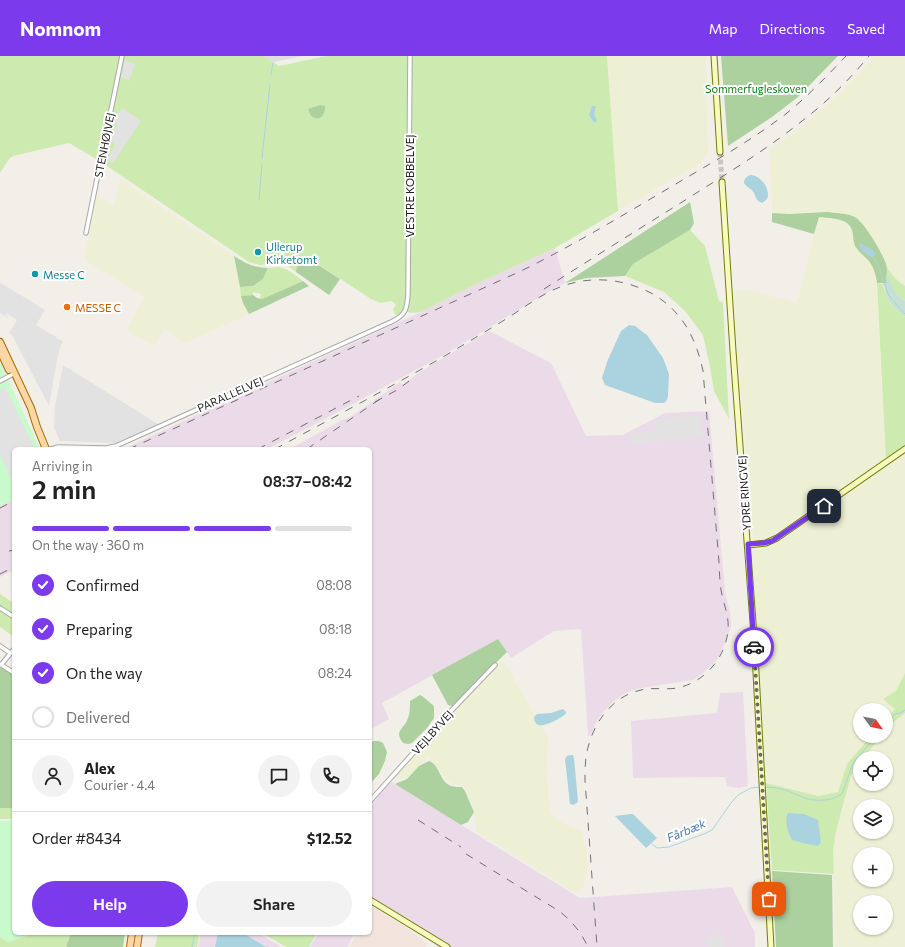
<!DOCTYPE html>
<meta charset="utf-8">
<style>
:root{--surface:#fff;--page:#f2f2f2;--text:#222;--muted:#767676;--line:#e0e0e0;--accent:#7c3aed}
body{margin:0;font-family:Commissioner,sans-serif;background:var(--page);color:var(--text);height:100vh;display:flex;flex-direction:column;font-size:15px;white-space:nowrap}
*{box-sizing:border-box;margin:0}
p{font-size:13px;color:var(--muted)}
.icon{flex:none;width:22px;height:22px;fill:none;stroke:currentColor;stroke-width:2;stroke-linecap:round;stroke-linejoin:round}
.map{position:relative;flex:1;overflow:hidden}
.side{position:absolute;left:12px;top:391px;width:360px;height:488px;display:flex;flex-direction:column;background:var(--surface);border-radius:6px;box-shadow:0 1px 3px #0004}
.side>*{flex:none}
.needle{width:26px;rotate:122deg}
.controls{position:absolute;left:853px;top:647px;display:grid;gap:8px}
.controls a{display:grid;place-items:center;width:40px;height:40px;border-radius:50%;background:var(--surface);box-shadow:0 1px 3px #0004;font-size:20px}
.pin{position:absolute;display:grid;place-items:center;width:34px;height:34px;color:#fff;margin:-17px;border-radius:8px;box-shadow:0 2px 6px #0006}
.courier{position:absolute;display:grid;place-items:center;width:40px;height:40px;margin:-20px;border:3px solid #7c3aed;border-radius:50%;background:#fff;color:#222;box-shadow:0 1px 5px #0007}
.overview em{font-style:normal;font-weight:600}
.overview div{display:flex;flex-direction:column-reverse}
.overview{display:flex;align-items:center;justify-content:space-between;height:68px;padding:0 20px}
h1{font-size:26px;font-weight:600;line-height:30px}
.bar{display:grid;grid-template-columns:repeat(4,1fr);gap:6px 4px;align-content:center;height:48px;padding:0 20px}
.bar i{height:5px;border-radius:3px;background:var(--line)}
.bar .active{background:var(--accent)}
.bar p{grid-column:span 4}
.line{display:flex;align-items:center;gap:10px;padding:0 20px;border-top:1px solid var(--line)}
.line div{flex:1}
.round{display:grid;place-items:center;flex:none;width:42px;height:42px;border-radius:21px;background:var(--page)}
ol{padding:0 20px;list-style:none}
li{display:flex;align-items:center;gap:12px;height:44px}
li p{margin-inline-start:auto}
li .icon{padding:4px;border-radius:50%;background:var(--accent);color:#fff;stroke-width:4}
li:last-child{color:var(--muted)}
li i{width:22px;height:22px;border:2px solid var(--line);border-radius:50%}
.action{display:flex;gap:8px;margin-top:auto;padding:8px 20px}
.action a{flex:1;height:46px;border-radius:24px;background:var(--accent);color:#fff;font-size:16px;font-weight:600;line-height:46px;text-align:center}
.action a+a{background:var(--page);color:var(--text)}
header{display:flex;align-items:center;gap:24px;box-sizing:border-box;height:56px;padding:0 20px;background:var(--accent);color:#fff}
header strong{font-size:19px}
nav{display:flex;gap:22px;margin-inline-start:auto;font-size:14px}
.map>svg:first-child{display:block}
</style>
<header>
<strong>Nomnom</strong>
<nav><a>Map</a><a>Directions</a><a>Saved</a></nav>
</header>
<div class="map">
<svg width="905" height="891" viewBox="0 0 905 891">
<rect width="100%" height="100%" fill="#f2efe9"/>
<path fill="#e0dfdf" d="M264 0H303L273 6Z"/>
<path fill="#ebdbe8" d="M555 192 565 227 555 232 442 300 306 373 267 393H123L421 256 472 230Z
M489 275 551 307 586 380 623 379 665 357 709 355 725 536 730 557 731 571 721 596 716 605 702 618 693 624 647 631 633 634 626 637 615 644 603 656 597 665 590 680 588 679 581 573 554 575 511 602 498 583 382 647 389 663 370 674V393H290L342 364 352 360 400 326 402 329 421 315Z
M14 443V514L0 521V450Z
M743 636 748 730 738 732 727 730 725 721 633 722 631 665 717 657 720 637Z
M390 725 580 842 732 831 755 877V891H435L437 888 373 849 370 853V749Z
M201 877H258L282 891H198Z
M318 877H355L347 891H310Z"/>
<path fill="#f3e3dd" d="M373 851 410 874 427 888 426 891H349L357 877H370V856Z"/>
<path fill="#eef0d5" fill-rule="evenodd" d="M607 0H706L708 97 701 107 618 155Z
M873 0H905V230L897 224 890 217 881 197 856 161 844 158 772 157 770 93 805 68 837 39 866 9Z
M120 123 234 200 240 231 241 240 243 247 249 258 185 287 164 273 154 290 126 274 145 241 84 204 97 139 114 150Z
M819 161 841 164 849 169 852 174 854 188 856 192 858 195 872 206 876 219 886 404 772 483 764 485H753L736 275 735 238 738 232 797 247 814 178Z
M905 397V617L896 636 883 642 895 653 886 663V654H860V680H871L847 708 838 736 818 740 766 727 751 493 754 490H767L773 488 779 484Z
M501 605 506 609 548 681 547 717 549 750 552 759 564 768 580 774 583 777 588 810 584 829 581 833 575 837 477 776 473 749 464 731 448 726 428 701 407 723 395 721Z
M905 657V891H835L833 796 836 775 844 750 851 720 860 706V728H886V702H863L882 680H886V676L896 664ZM860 750H886V776H860ZM860 798H886V824H860ZM860 846H886V872H860Z"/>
<path fill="#cdebb0" d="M0 0H264L279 10 326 0H607L618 155 555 192 472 230 421 256 412 257 402 255 399 259H396L394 257 393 253 396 249 392 245 381 247 371 243 307 201 297 211 296 216 285 208 279 207 260 209 249 206 98 104 69 87 13 100 9 103 0 117Z
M690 174 705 190 719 245 723 246 729 363 714 335 710 311 703 279 685 255 664 236 625 220 633 208Z
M886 210C891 218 897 225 905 230V245C894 238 887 222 886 210Z
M279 211 288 214 303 225 262 243 260 242 261 238 253 236V239L241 240 240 231 253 230 263 223 268 212Z
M877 227 882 228C885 233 885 239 888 244 892 251 900 255 905 261V390L886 404Z
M0 538 12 546 14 543V581L0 571Z
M905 617V657L896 664 886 676V663L895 653 883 643 896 635Z
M871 680H882L863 702H860V706L851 720 836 775 833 796 834 818 772 814 766 727 818 740 838 736 847 708Z
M0 752H14V763H0Z
M27 877H71L66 891H0V881L8 886 26 880Z
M158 877H200L197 891H155Z
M262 877H317L309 891H286Z"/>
<path fill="#add19e" d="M721 0H838L798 41 772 61 728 90Z
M320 49 325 50C325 60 320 66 311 60L308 53Z
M690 146 694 167 690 174 633 208 625 220 587 222 565 227Z
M827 156C835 157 847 157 855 161 864 166 883 198 886 208 888 214 886 221 887 227H877C876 218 873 208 866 202 862 198 858 195 855 190 852 183 855 173 847 167 839 162 828 162 819 161L814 178 772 166V157L789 158Z
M234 200C247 208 252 211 268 212L263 223 253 230 240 231Z
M306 201 340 223 329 239 296 216C297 208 300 205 306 201Z
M303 225 309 230 249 258 243 247 241 240 253 239 257 242 262 243Z
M498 583 507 596 452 650 448 649 432 619Z
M0 610 14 619V752H0Z
M420 639 422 640 434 650V662L427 672 412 687 408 688 403 687C393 674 405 673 408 662 410 657 410 650 410 645Z
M373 685H379L383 687 387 696 385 705 379 718 370 728V688Z
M429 705C439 708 440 725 449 729 452 731 458 731 462 731L465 735 474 756 468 766 461 769 395 728 407 723 419 710Z
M772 815 832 819 833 891H776Z
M71 877H125L123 891H66Z"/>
<path fill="#c6e0d4" d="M887 215C890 226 895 239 905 245V261C900 256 893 251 889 245 885 240 886 232 882 227H887L886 221Z"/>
<path fill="#c8facc" d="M0 306 40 393H14V444L0 450Z
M14 764V877H27L26 880 8 886 0 881V765Z"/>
<path fill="#e2e2e2" d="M125 4 135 8 129 25 121 21Z
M122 52 141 65 113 107 107 103 115 89 111 84 117 68 113 65Z
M1 227 45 254 36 269 56 281 57 283H59L63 286 60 291 57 304 49 350 12 279 9 277 17 264 6 257V258L8 261 7 262 5 259 3 260 1 257 0 258V228Z
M63 309 158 368 115 387 60 385 54 372 55 350Z
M5 331 35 393H14V428L0 399V334Z
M701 359 703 381 631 387 630 378 655 376 654 364 660 363Z
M723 878 724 885 722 887 725 888V891H707L706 883H708V882H715V879Z"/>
<path fill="#aad3df" d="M592 50H595L596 51 594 58 597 64 595 67 593 65 589 59Z
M750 119C759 118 768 130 768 139 768 143 765 145 762 147 754 144 757 140 752 134 749 132 746 130 744 127 744 123 746 121 750 119Z
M859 187H860C864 188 871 193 875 196V199L872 202C868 199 863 195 860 192Z
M629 269 635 270 647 279 663 302 669 318 668 340 667 344 664 347H655L605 329 602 322 607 306 621 275Z
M563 653 566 656V657C563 662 544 671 539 669 535 668 534 664 534 661L537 658 551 657Z
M571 699H573L574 702 578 745 577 747 573 749 570 748 565 703 567 700Z
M788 757 804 758 818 764 821 786 818 790 807 788 792 784C788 776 784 765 788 757Z
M631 758H633L657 782 646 792 615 760Z
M218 877H243L266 891H215Z"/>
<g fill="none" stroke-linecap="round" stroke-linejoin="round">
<path stroke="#aad3df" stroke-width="1" d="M271 19 273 7
M262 102 270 28
M259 144 262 108
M875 203 880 213V217L883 220 882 223 886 230 887 236 890 241 905 258
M886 669 895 658 900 657 905 654
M764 731C772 731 780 732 788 735 797 738 806 744 815 744 824 745 835 743 842 738L853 707 876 680
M652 788 657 792 669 791 706 777 712 774 731 747 738 739 751 732 760 731
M192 891 195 877"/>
<path stroke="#c8c6c1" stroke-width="5" stroke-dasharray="5 2.5" stroke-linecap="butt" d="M720 96 722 126"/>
<defs>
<path id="street" d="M86 177 122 0
M0 325 15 317
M51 393 58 391 106 392 116 390 391 266C406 259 407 253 408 238L410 0
M0 552 14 561
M0 590 10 597
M0 608 14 617
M1 609 14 593
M370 745 450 656 495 609"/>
<path id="secondary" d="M714 0 720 96
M722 126 733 295 754 580 771 891
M748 489 766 487 777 482 905 393
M370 844 447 891"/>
<path id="primary" d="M0 286 31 352 37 371 46 393
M0 295 9 314
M130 891 132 877
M137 891 139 877"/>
</defs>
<use href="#street" stroke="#a9a9a9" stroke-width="5.5"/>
<use href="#secondary" stroke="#707d05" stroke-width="7"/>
<use href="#primary" stroke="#a06b00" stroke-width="8"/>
<use href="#street" stroke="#fff" stroke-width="3.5"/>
<use href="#secondary" stroke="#f7fabf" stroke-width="5"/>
<use href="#primary" stroke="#fcd6a4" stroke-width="6"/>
<path stroke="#707070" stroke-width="1" stroke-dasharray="8 8" stroke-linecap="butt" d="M544 233C591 203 639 173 687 143 726 118 766 94 802 65 827 46 849 24 869 0
M375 346 397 334 412 323
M129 393 521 215C568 192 613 165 659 138 702 112 747 88 787 57 808 40 827 20 846 0
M258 393 359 340
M275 393C329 364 383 335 436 305 460 291 483 277 506 263 522 253 536 242 553 234 585 219 620 221 651 237 682 254 696 282 703 315L719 506C719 515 720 525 721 534 724 551 731 563 727 581 722 606 702 627 677 632 665 634 653 631 641 634 614 640 596 663 589 688 585 700 585 712 585 724L597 891
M307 393 380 343
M0 452 14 445
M9 495 14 494
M0 518 14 511
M418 764 461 791
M466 798 559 855C572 865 581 876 588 891"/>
</g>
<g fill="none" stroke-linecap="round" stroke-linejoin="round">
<path stroke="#6b6a68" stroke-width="4" stroke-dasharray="0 7.2" d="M754 591 769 843"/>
<path stroke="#7c3aed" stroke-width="5" d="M754 591 748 488 764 487 772 485 824 450"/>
</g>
<g fill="#0f9aa8" stroke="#fff" stroke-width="1.5">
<circle cx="258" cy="196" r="4"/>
<circle cx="35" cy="218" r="4"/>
</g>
<circle fill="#e8710a" stroke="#fff" stroke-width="1.5" cx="67" cy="251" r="4"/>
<g text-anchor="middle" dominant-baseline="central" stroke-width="4" stroke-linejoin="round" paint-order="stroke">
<g font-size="11" fill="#0c8416" stroke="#fff">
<text x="756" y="32">Sommerfugleskoven</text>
</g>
<g font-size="11" fill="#222" stroke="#fff">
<text transform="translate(104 89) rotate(-79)">STENHØJVEJ</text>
<text transform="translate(409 130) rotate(-90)">VESTRE KOBBELVEJ</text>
<text transform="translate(230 338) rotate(-24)">PARALLELVEJ</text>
<text transform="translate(744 437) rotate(-94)">YDRE RINGVEJ</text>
<text transform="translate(432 676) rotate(-48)">VEJLBYVEJ</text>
</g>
<g font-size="11" fill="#0d838f" stroke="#fff" text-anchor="start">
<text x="266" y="190">Ullerup<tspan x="266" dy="13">Kirketomt</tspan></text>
<text x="43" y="218">Messe C</text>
</g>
<g font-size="11" fill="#c56008" stroke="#fff" text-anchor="start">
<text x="75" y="251">MESSE C</text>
</g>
<g font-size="12" font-style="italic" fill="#4a7aab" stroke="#fff">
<text transform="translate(686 774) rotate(-23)">Fårbæk</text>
</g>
</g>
</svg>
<div class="controls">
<a><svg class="needle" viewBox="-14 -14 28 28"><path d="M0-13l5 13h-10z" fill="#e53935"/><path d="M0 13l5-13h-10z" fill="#767676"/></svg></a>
<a><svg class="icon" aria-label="locate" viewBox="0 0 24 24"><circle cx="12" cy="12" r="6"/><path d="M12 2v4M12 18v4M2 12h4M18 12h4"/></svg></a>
<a><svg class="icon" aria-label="layers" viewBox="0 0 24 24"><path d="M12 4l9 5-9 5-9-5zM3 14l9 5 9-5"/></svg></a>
<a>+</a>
<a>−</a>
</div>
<div class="pin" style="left:769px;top:843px;background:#ea580c"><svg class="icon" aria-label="bag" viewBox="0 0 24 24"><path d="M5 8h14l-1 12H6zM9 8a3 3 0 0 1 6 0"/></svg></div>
<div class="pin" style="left:824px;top:450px;background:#1f2937"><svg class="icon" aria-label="home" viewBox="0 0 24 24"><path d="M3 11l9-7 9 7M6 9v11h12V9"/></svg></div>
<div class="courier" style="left:754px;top:591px"><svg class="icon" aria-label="car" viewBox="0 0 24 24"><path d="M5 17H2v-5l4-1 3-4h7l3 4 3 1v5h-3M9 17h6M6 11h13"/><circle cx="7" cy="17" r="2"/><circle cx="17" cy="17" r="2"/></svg></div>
<section class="side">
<div class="overview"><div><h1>2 min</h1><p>Arriving in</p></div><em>08:37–08:42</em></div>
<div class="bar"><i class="active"></i><i class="active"></i><i class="active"></i><i></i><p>On the way · 360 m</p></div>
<ol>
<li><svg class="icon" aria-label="check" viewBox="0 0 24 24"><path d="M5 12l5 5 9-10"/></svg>Confirmed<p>08:08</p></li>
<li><svg class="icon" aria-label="check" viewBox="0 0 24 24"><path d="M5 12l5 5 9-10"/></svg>Preparing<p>08:18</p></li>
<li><svg class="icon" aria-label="check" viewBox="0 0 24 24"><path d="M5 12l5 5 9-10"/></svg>On the way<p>08:24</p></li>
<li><i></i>Delivered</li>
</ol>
<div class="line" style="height:72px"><a class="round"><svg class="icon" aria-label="person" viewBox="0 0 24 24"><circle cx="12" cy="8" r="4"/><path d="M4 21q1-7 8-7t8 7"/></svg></a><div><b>Alex</b><p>Courier · 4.4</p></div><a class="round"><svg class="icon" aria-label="chat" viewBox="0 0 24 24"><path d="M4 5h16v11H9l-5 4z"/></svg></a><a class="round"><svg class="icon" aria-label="phone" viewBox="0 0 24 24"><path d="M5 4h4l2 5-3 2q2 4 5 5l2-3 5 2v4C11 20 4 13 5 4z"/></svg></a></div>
<div class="line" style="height:52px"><div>Order #8434</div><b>$12.52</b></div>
<div class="action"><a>Help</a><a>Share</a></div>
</section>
</div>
